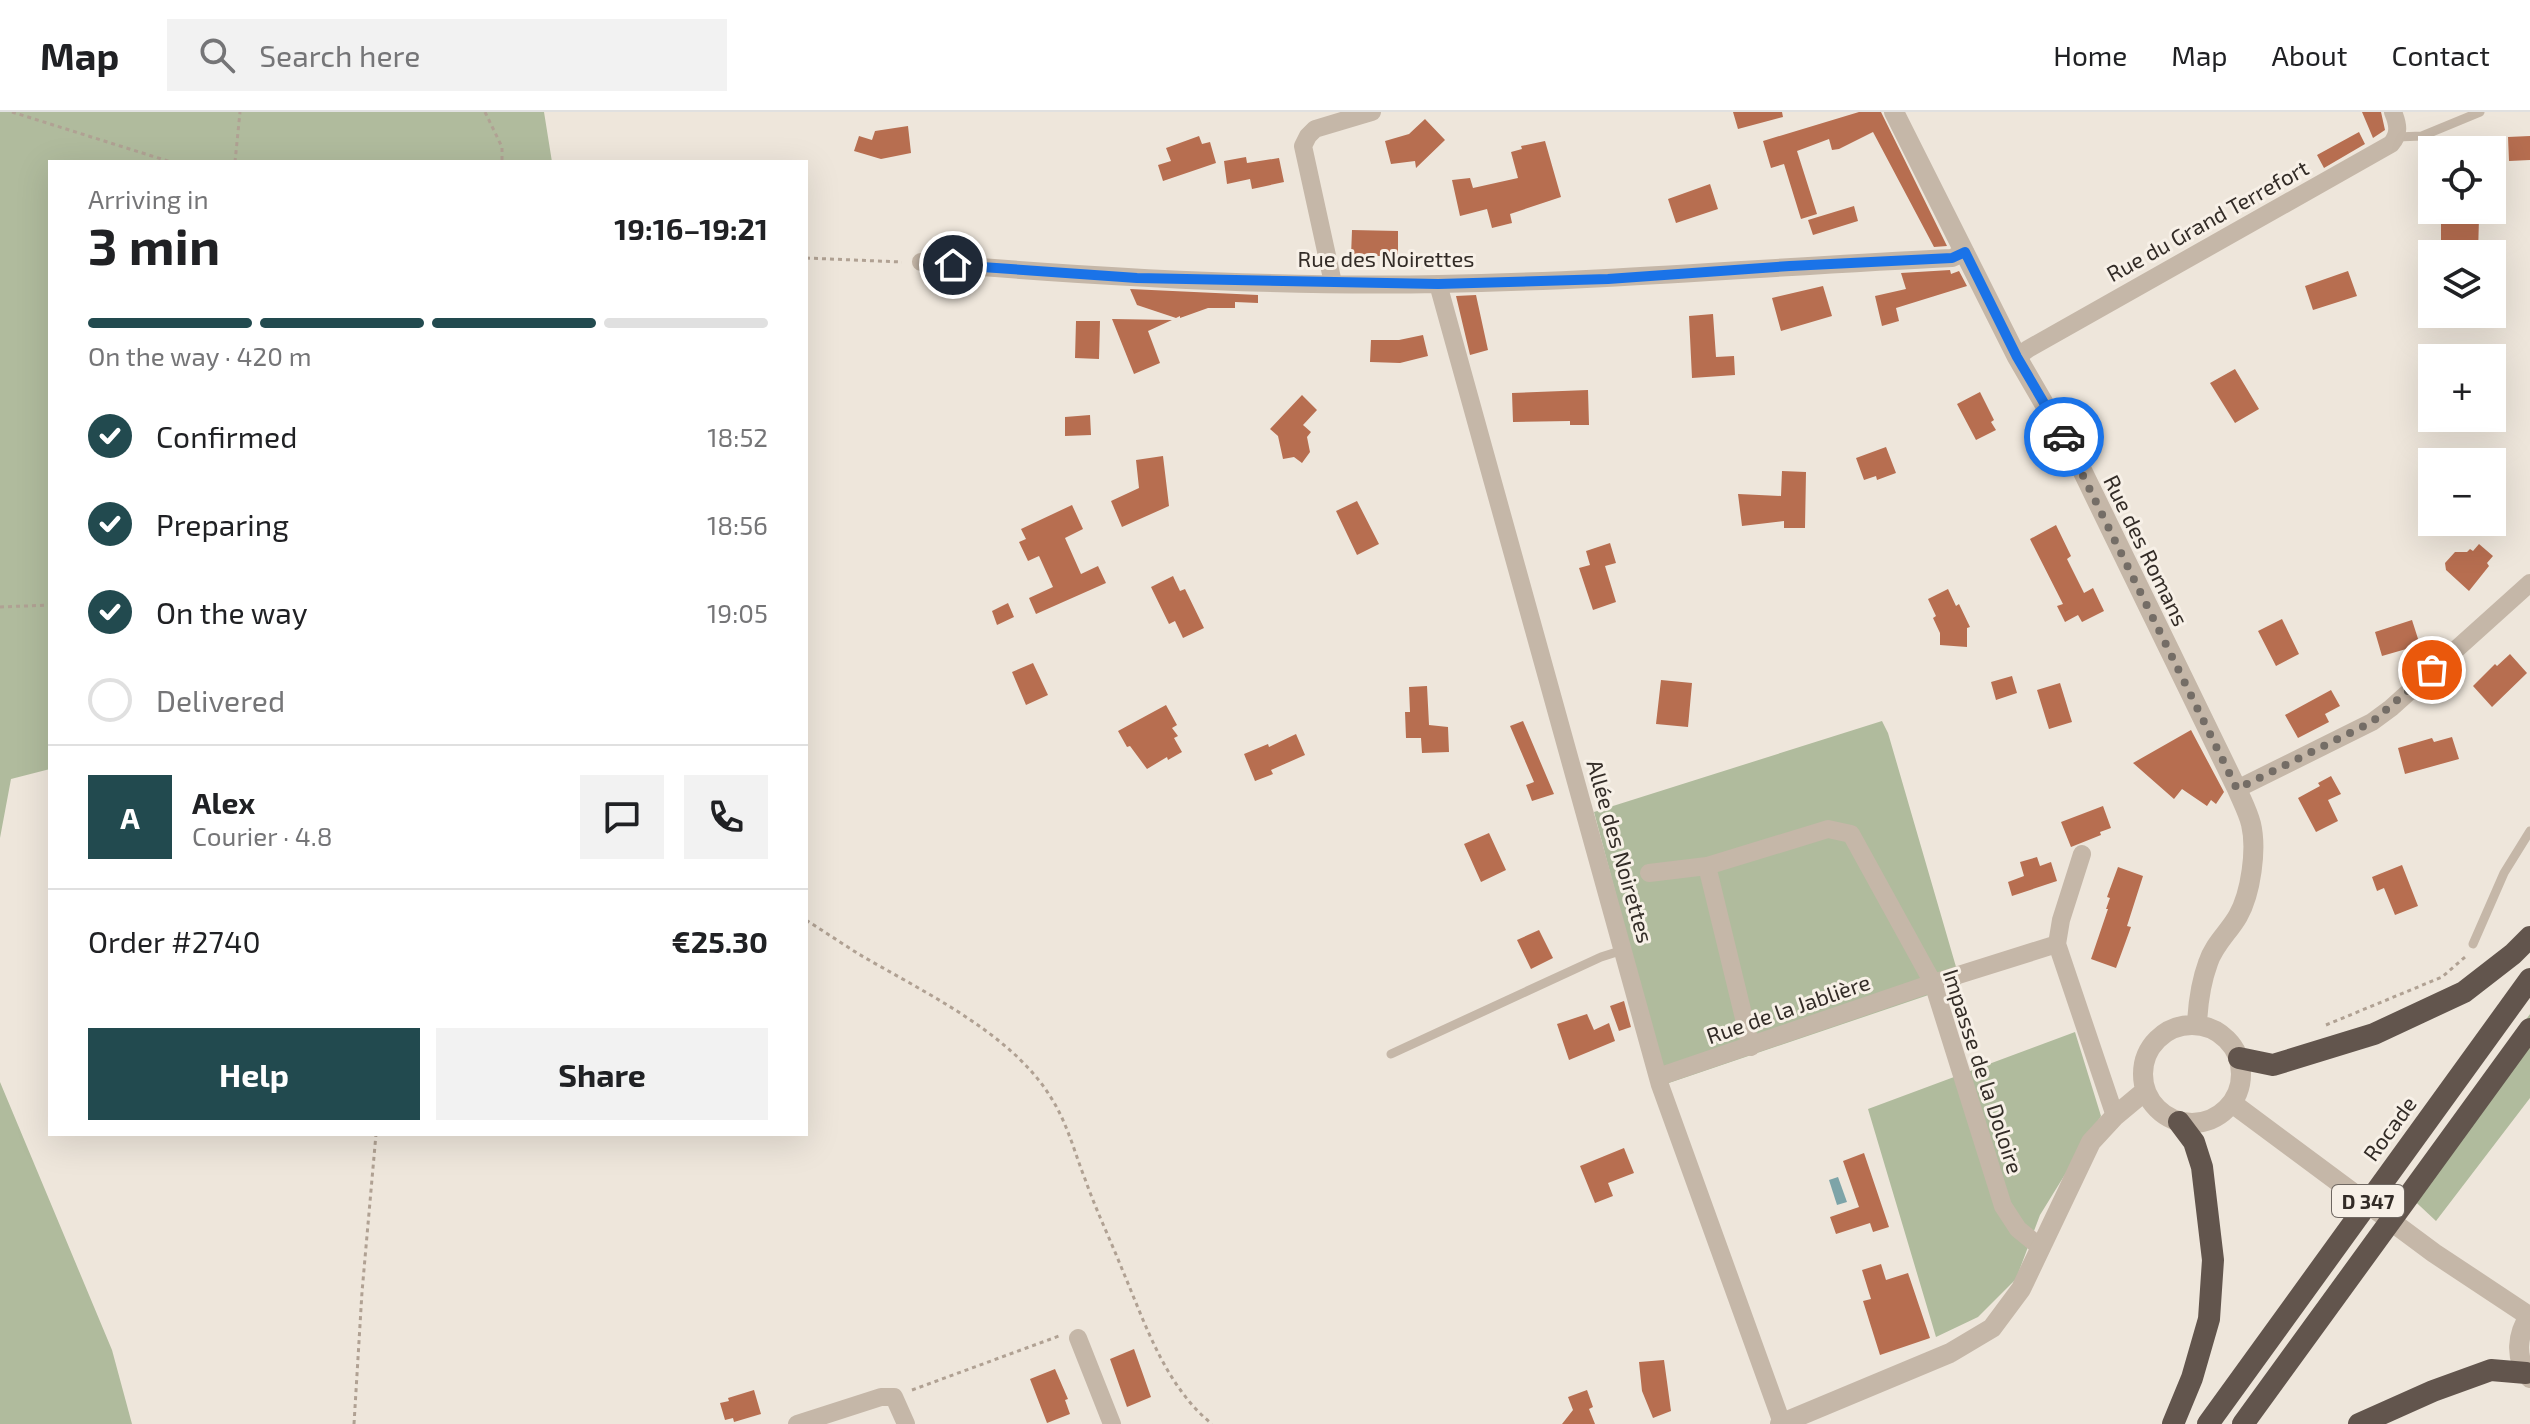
<!DOCTYPE html>
<meta charset="utf-8">
<style>
:root{--surface:#fff;--page:#f2f2f2;--text:#202124;--muted:#757577;--line:#e0e0e0;--accent:#224a4f}
body{margin:0;font-family:"Exo 2",sans-serif;background:var(--page);color:var(--text);height:100vh;display:flex;flex-direction:column;font-size:30px;white-space:nowrap}
*{box-sizing:border-box;margin:0}
p{font-size:26px;color:var(--muted)}
.icon{flex:none;width:44px;height:44px;fill:none;stroke:currentColor;stroke-width:2;stroke-linecap:round;stroke-linejoin:round}
.map{position:relative;flex:1;overflow:hidden}
.side{position:absolute;left:48px;top:48px;width:760px;height:976px;display:flex;flex-direction:column;background:var(--surface);border-radius:0px;box-shadow:0 8px 32px #0002}
.side>*{flex:none}
.fabs{position:absolute;left:2418px;top:24px;display:grid;gap:16px}
.fabs a{display:grid;place-items:center;width:88px;height:88px;border-radius:0px;background:var(--surface);box-shadow:0 8px 32px #0002;font-size:40px}
.pin{position:absolute;display:grid;place-items:center;width:68px;height:68px;color:#fff;margin:-34px;border:4px solid #fff;border-radius:50%;box-shadow:0 2px 8px #0007}
.courier{position:absolute;display:grid;place-items:center;width:80px;height:80px;margin:-40px;border:6px solid #1a73e8;border-radius:50%;background:#fff;color:#222;box-shadow:0 2px 10px #0007}
.headline em{font-style:normal;font-weight:700}
.headline div{display:flex;flex-direction:column-reverse}
.headline{display:flex;align-items:center;justify-content:space-between;height:136px;padding:0 40px}
h1{font-size:52px;font-weight:700;line-height:60px}
.bar{display:grid;grid-template-columns:repeat(4,1fr);gap:12px 8px;align-content:center;height:96px;padding:0 40px}
.bar i{height:10px;border-radius:6px;background:var(--line)}
.bar .active{background:var(--accent)}
.bar p{grid-column:span 4}
.line{display:flex;align-items:center;gap:20px;padding:0 40px;border-top:2px solid var(--line)}
.line div{flex:1}
.round{display:grid;place-items:center;flex:none;width:84px;height:84px;border-radius:0px;background:var(--page)}
ol{padding:0 40px;list-style:none}
li{display:flex;align-items:center;gap:24px;height:88px}
li p{margin-inline-start:auto}
li .icon{padding:8px;border-radius:50%;background:var(--accent);color:#fff;stroke-width:4}
li:last-child{color:var(--muted)}
li i{width:44px;height:44px;border:4px solid var(--line);border-radius:50%}
.action{display:flex;gap:16px;margin-top:auto;padding:16px 40px}
.action a{flex:1;height:92px;border-radius:0px;background:var(--accent);color:#fff;font-size:32px;font-weight:700;line-height:92px;text-align:center}
.action a+a{background:var(--page);color:var(--text)}
header{display:flex;align-items:center;gap:48px;box-sizing:border-box;height:112px;padding:0 40px;background:var(--surface);border-bottom:2px solid var(--line)}
header strong{font-size:38px}
nav{display:flex;gap:44px;margin-inline-start:auto;font-size:28px}
.search{width:560px;height:72px;background:var(--page);display:flex;align-items:center;gap:20px;box-sizing:border-box;padding:0 28px;border-radius:0px;color:var(--muted);font-size:30px}
.map>svg:first-child{display:block}
</style>
<header>
<strong>Map</strong>
<div class="search"><svg class="icon" aria-label="search" viewBox="0 0 24 24"><circle cx="10" cy="10" r="6"/><path d="M15 15l6 6"/></svg>Search here</div>
<nav><a>Home</a><a>Map</a><a>About</a><a>Contact</a></nav>
</header>
<div class="map">
<svg width="2530" height="1312" viewBox="0 0 2530 1312">
<rect width="100%" height="100%" fill="#eee6db"/>
<path fill="#b0bb9d" d="M0 0H544L552 50H50V657L11 667 0 726Z
M1882 609 1888 621 1961 872 1666 972 1594 700Z
M2530 902V986L2436 1109 2404 1079Z
M2075 920 2101 1004 2040 1103 2016 1167 1978 1205 1936 1225 1868 997Z
M0 970 112 1238 132 1312H0Z"/>
<path fill="#7da4a8" d="M1838 1065 1847 1090 1837 1093 1829 1068Z"/>
<path fill="#b76e50" d="M1733 0H1782L1783 5 1738 17Z
M1859 0H1881L1947 134 1934 135 1873 20 1839 37 1832 38 1829 27 1797 39 1817 102 1801 107 1784 52 1771 56 1763 29Z
M2362 0H2381L2385 18 2373 26Z
M1425 7 1445 28 1416 56 1415 49 1391 52 1385 29 1409 22Z
M908 14 911 41 881 47 854 39 859 24 872 28 875 19Z
M2359 20 2365 32 2324 56 2317 43Z
M1199 24 1202 32 1210 30 1216 51 1163 69 1158 53 1171 49 1166 36Z
M2530 24V48L2509 49 2508 25Z
M1545 29 1561 85 1510 102 1512 111 1492 116 1487 97 1460 104 1452 68 1470 66 1473 76 1518 66 1511 40 1522 37 1521 34Z
M1246 45 1247 51 1279 46 1284 70 1252 77 1250 67 1227 72 1224 49Z
M1710 72 1718 97 1676 111 1668 87Z
M1854 94 1858 109 1813 123 1808 108Z
M2441 105 2479 106 2478 141H2441Z
M1352 118 1398 119V144H1351Z
M1950 158 1951 162 1959 159 1967 174 1896 196 1899 209 1882 214 1875 184 1906 177 1901 161Z
M2348 159 2357 184 2313 198 2305 174Z
M1823 174 1832 204 1781 219 1772 186Z
M1130 177 1258 183V191L1235 190V196H1208L1180 206V204L1176 206 1137 193Z
M1476 183 1488 238 1470 243 1456 184Z
M1713 202 1716 245 1734 244 1735 263 1692 266 1689 204Z
M1112 207 1172 208 1148 219 1160 251 1134 262Z
M1076 209H1100L1099 247 1075 246Z
M1423 223 1428 244 1400 251 1370 250 1371 228H1399Z
M2235 257 2259 297 2235 311 2210 271Z
M1588 278 1589 313H1570V309L1513 310 1512 281Z
M1980 280 1994 308 1991 310 1996 318 1976 328 1957 292Z
M1302 283 1317 298 1303 313 1311 320 1307 325 1310 340 1302 351 1294 345 1283 347 1278 324 1270 317Z
M1090 303 1091 323 1065 324V305Z
M1886 335 1896 361 1877 368 1876 364 1864 368 1856 346Z
M1163 344 1169 394 1122 415 1111 389 1139 376 1136 348Z
M1782 359 1806 360 1805 416H1784V409L1742 414 1738 382 1781 384Z
M1357 389 1379 432 1357 443 1336 399Z
M1072 393 1083 417 1065 426 1081 462 1098 454 1106 471 1036 502 1029 486 1053 475 1039 444 1028 449 1019 430 1026 427 1021 417Z
M2056 413 2071 444 2067 447 2084 481 2093 476 2104 499 2082 510 2078 503 2065 510 2057 494 2063 492 2030 427Z
M1610 431 1616 451 1605 454 1616 490 1593 498 1579 456 1590 453 1586 439Z
M2479 432 2493 444 2487 451 2489 454 2469 479 2446 458 2445 451 2455 440H2467L2470 437 2473 439Z
M1173 464 1180 479 1185 477 1204 516 1183 526 1175 509 1169 512 1151 475Z
M1948 477 1956 494 1959 492 1970 515 1967 516V535L1940 533V521L1933 506 1936 504 1928 487Z
M1008 491 1014 505 997 513 992 499Z
M2282 507 2299 542 2276 554 2258 519Z
M2412 508 2420 533 2382 544 2375 520Z
M2510 542 2527 561 2492 595 2473 574 2495 552 2497 554Z
M1033 551 1048 583 1026 593 1012 560Z
M2012 564 2017 581 1996 588 1991 570Z
M1661 568 1692 571 1688 615 1656 612Z
M2060 571 2072 610 2049 617 2037 578Z
M1427 574 1429 613 1448 615 1449 640 1422 641 1421 626H1406L1405 600H1410L1409 575Z
M2331 578 2340 594 2325 602 2329 610 2298 626 2285 603Z
M1166 593 1177 613 1172 616 1178 624 1174 626 1182 640 1168 648 1167 645 1147 657 1130 634 1127 635 1118 619Z
M1523 609 1554 682 1532 689 1526 673 1534 670 1510 614Z
M2191 618 2224 680 2216 692 2211 688 2207 694 2182 677 2174 687 2133 651Z
M1296 622 1305 643 1271 658 1273 662 1255 669 1244 642 1268 632 1269 635Z
M2452 625 2459 647 2405 662 2398 636 2432 626 2434 630Z
M2331 664 2341 682 2328 688 2338 709 2316 720 2298 686 2320 674 2318 671Z
M2103 694 2111 716 2100 720 2101 723 2071 735 2061 710Z
M1489 721 1506 758 1481 770 1464 732Z
M2037 745 2040 754 2051 750 2057 769 2012 784 2008 770 2024 764 2020 750Z
M2402 753 2418 794 2395 803 2384 776 2377 779 2372 765Z
M2118 755 2143 764 2127 814 2131 815 2116 856 2091 847 2108 797H2106L2110 786 2107 785Z
M1539 818 1553 846 1531 857 1517 828Z
M1624 889 1631 915 1619 919 1610 894Z
M1587 902 1594 918 1609 911 1615 929 1569 948 1557 912Z
M1624 1036 1634 1061 1608 1071 1613 1084 1595 1091 1580 1054Z
M1864 1041 1889 1115 1873 1120 1870 1111 1836 1122 1830 1105 1859 1095 1843 1049Z
M1881 1152 1886 1168 1908 1161 1930 1226 1880 1243 1863 1189 1871 1187 1862 1158Z
M1134 1237 1151 1285 1127 1295 1110 1247Z
M1664 1248 1671 1299 1653 1306 1642 1279 1639 1250Z
M1055 1257 1068 1287 1065 1288 1070 1302 1047 1311 1030 1267Z
M754 1278 761 1302 734 1310 733 1306 725 1308 720 1291 729 1289 728 1286Z
M1587 1278 1593 1295 1589 1297 1595 1312H1562L1573 1298 1568 1285Z"/>
<g fill="none" stroke-linecap="round" stroke-linejoin="round">
<path stroke="#b0a193" stroke-width="3" stroke-dasharray="4 4" stroke-linecap="butt" d="M12 0 171 50
M485 0 502 35V50
M235 50 240 0
M806 146 902 150
M0 495 50 493
M806 808C823 819 840 830 857 841 921 879 1009 919 1050 984 1067 1010 1074 1039 1085 1067 1096 1098 1110 1127 1122 1157 1145 1211 1165 1274 1212 1312
M2326 913 2442 865 2465 845
M912 1278 1059 1224
M354 1312 362 1180 376 1022"/>
<path stroke="#c5b7a8" stroke-width="9" d="M2397 25 2422 24 2480 0
M2473 832 2504 761 2530 719
M1391 942 1601 845 1623 838"/>
<path stroke="#c5b7a8" stroke-width="18" d="M921 150C1093 165 1267 175 1439 172 1611 169 1781 154 1952 146L1965 140
M1333 171 1303 34 1308 24 1315 17 1372 0
M1438 172 1660 973 1782 1311
M2017 245 2028 237 2391 32C2400 22 2398 12 2393 0
M2237 677 2372 610 2391 596 2530 471
M2082 742 2061 808 2057 832 2115 1004
M1707 754 1751 935
M1649 761 1707 754 1828 717 1851 722 1933 871 2003 1094 2018 1117 2040 1135
M1658 965 1933 871 2057 832
M1078 1226 1112 1312
M797 1312 881 1285H894L906 1312"/>
<path stroke="#c5b7a8" stroke-width="20" d="M1894 0 2017 245 2079 352 2237 677C2242 689 2248 700 2251 712 2257 737 2251 781 2238 804 2229 820 2214 832 2208 851 2201 870 2198 891 2197 912
M2143 962a49 49 0 1 1 98 0a49 49 0 1 1-98 0Z
M2232 991 2434 1141 2529 1204
M2530 1203C2517 1222 2514 1246 2530 1266
M1780 1312 1950 1241 1992 1216 2021 1177 2091 1030 2115 1004 2145 979"/>
<path stroke="#62554d" stroke-width="22" d="M2239 946 2273 953 2374 922 2464 880 2513 842 2530 825
M2173 1312 2192 1266 2209 1207 2213 1148 2202 1055 2194 1030 2179 1010
M2208 1312 2530 867
M2243 1312 2530 917
M2359 1312 2433 1279 2491 1258 2526 1261"/>
</g>
<g fill="none" stroke-linecap="round" stroke-linejoin="round">
<path stroke="#746d66" stroke-width="8" stroke-dasharray="0 14.4" d="M2064 325 2237 677 2372 610 2432 558"/>
<path stroke="#1a73e8" stroke-width="10" d="M953 153 1137 166 1438 172 1608 167 1790 154 1952 146 1965 140 2017 245 2064 325"/>
</g>
<g text-anchor="middle" dominant-baseline="central" stroke-width="6" stroke-linejoin="round" paint-order="stroke">
<rect fill="#f7f0e7" stroke="#6e6761" stroke-width="2" x="2332" y="1073" width="72" height="32" rx="6"/>
<g font-size="20" font-weight="bold" fill="#332c27">
<text x="2368" y="1089">D 347</text>
</g>
<g font-size="22" fill="#332c27" stroke="#f7f0e7">
<text transform="translate(2207 108) rotate(-29)">Rue du Grand Terrefort</text>
<text x="1386" y="146">Rue des Noirettes</text>
<text transform="translate(2147 438) rotate(64)">Rue des Romans</text>
<text transform="translate(1621 739) rotate(74)">Allée des Noirettes</text>
<text transform="translate(1788 896) rotate(-19)">Rue de la Jablière</text>
<text transform="translate(1984 959) rotate(72)">Impasse de la Doloire</text>
<text transform="translate(2389 1016) rotate(-54)">Rocade</text>
</g>
</g>
</svg>
<div class="fabs">
<a><svg class="icon" aria-label="locate" viewBox="0 0 24 24"><circle cx="12" cy="12" r="6"/><path d="M12 2v4M12 18v4M2 12h4M18 12h4"/></svg></a>
<a><svg class="icon" aria-label="layers" viewBox="0 0 24 24"><path d="M12 4l9 5-9 5-9-5zM3 14l9 5 9-5"/></svg></a>
<a>+</a>
<a>−</a>
</div>
<div class="pin" style="left:2432px;top:558px;background:#ea580c"><svg class="icon" aria-label="bag" viewBox="0 0 24 24"><path d="M5 8h14l-1 12H6zM9 8a3 3 0 0 1 6 0"/></svg></div>
<div class="pin" style="left:953px;top:153px;background:#1f2937"><svg class="icon" aria-label="home" viewBox="0 0 24 24"><path d="M3 11l9-7 9 7M6 9v11h12V9"/></svg></div>
<div class="courier" style="left:2064px;top:325px"><svg class="icon" aria-label="car" viewBox="0 0 24 24"><path d="M5 17H2v-5l4-1 3-4h7l3 4 3 1v5h-3M9 17h6M6 11h13"/><circle cx="7" cy="17" r="2"/><circle cx="17" cy="17" r="2"/></svg></div>
<section class="side">
<div class="headline"><div><h1>3 min</h1><p>Arriving in</p></div><em>19:16–19:21</em></div>
<div class="bar"><i class="active"></i><i class="active"></i><i class="active"></i><i></i><p>On the way · 420 m</p></div>
<ol>
<li><svg class="icon" aria-label="check" viewBox="0 0 24 24"><path d="M5 12l5 5 9-10"/></svg>Confirmed<p>18:52</p></li>
<li><svg class="icon" aria-label="check" viewBox="0 0 24 24"><path d="M5 12l5 5 9-10"/></svg>Preparing<p>18:56</p></li>
<li><svg class="icon" aria-label="check" viewBox="0 0 24 24"><path d="M5 12l5 5 9-10"/></svg>On the way<p>19:05</p></li>
<li><i></i>Delivered</li>
</ol>
<div class="line" style="height:144px"><b class="round" style="background:var(--accent);color:#fff">A</b><div><b>Alex</b><p>Courier · 4.8</p></div><a class="round"><svg class="icon" aria-label="chat" viewBox="0 0 24 24"><path d="M4 5h16v11H9l-5 4z"/></svg></a><a class="round"><svg class="icon" aria-label="phone" viewBox="0 0 24 24"><path d="M5 4h4l2 5-3 2q2 4 5 5l2-3 5 2v4C11 20 4 13 5 4z"/></svg></a></div>
<div class="line" style="height:104px"><div>Order #2740</div><b>€25.30</b></div>
<div class="action"><a>Help</a><a>Share</a></div>
</section>
</div>
